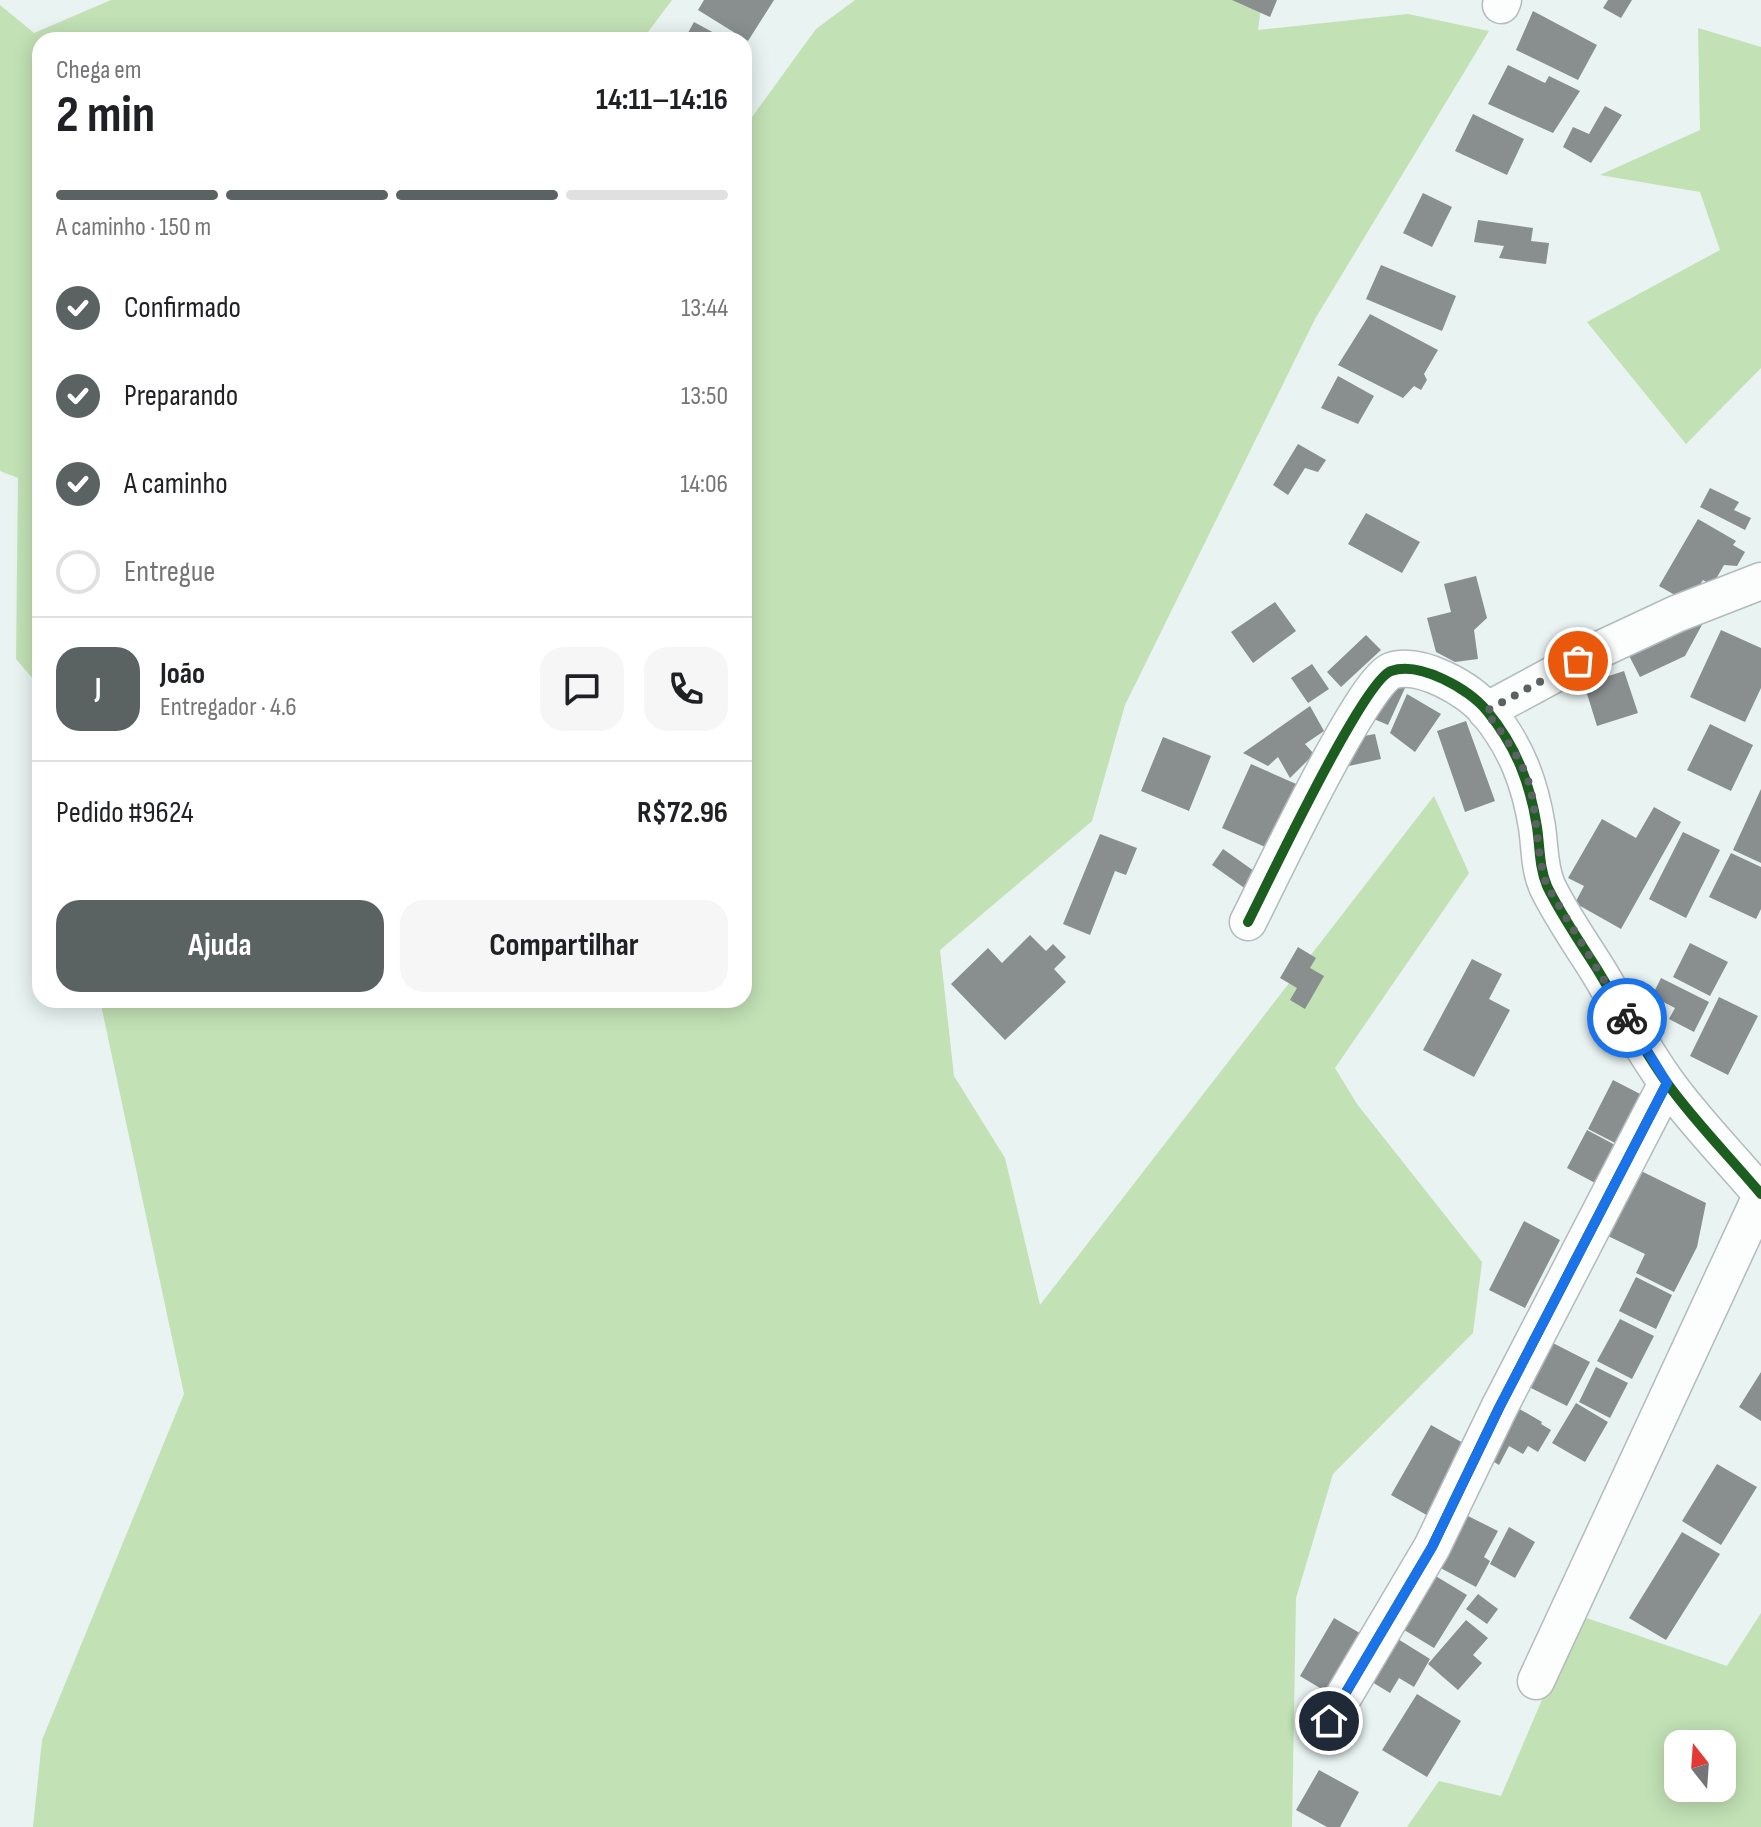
<!DOCTYPE html>
<html lang="pt">
<meta charset="utf-8">
<style>
:root{--surface:#fff;--page:#f6f6f6;--text:#202124;--muted:#757577;--line:#e0e0e0;--accent:#5b6362}
body{margin:0;font-family:"Sofia Sans Condensed",sans-serif;background:var(--page);color:var(--text);height:100vh;display:flex;flex-direction:column;font-size:30px;white-space:nowrap}
*{box-sizing:border-box;margin:0}
p{font-size:26px;color:var(--muted)}
.icon{flex:none;width:44px;height:44px;fill:none;stroke:currentColor;stroke-width:2;stroke-linecap:round;stroke-linejoin:round}
.map{position:relative;flex:1;overflow:hidden}
.drawer{position:absolute;left:32px;top:32px;width:720px;height:976px;display:flex;flex-direction:column;background:var(--surface);border-radius:24px;box-shadow:0 4px 20px #0003}
.drawer>*{flex:none}
.needle{width:52px;rotate:343deg}
.controls{position:absolute;left:1664px;top:1730px;display:grid;gap:16px}
.controls a{display:grid;place-items:center;width:72px;height:72px;border-radius:16px;background:var(--surface);box-shadow:0 4px 20px #0003;font-size:40px}
.pin{position:absolute;display:grid;place-items:center;width:68px;height:68px;color:#fff;margin:-34px;border:4px solid #fff;border-radius:50%;box-shadow:0 2px 8px #0007}
.courier{position:absolute;display:grid;place-items:center;width:80px;height:80px;margin:-40px;border:6px solid #1a73e8;border-radius:50%;background:#fff;color:#222;box-shadow:0 2px 10px #0007}
.overview em{font-style:normal;font-weight:700}
.overview div{display:flex;flex-direction:column-reverse}
.overview{display:flex;align-items:center;justify-content:space-between;height:136px;padding:0 24px}
h1{font-size:52px;font-weight:700;line-height:60px}
.bar{display:grid;grid-template-columns:repeat(4,1fr);gap:12px 8px;align-content:center;height:96px;padding:0 24px}
.bar i{height:10px;border-radius:6px;background:var(--line)}
.bar .on{background:var(--accent)}
.bar p{grid-column:span 4}
.line{display:flex;align-items:center;gap:20px;padding:0 24px;border-top:2px solid var(--line)}
.line div{flex:1}
.round{display:grid;place-items:center;flex:none;width:84px;height:84px;border-radius:24px;background:var(--page)}
ol{padding:0 24px;list-style:none}
li{display:flex;align-items:center;gap:24px;height:88px}
li p{margin-inline-start:auto}
li .icon{padding:8px;border-radius:50%;background:var(--accent);color:#fff;stroke-width:4}
li:last-child{color:var(--muted)}
li i{width:44px;height:44px;border:4px solid var(--line);border-radius:50%}
.action{display:flex;gap:16px;margin-top:auto;padding:16px 24px}
.action a{flex:1;height:92px;border-radius:24px;background:var(--accent);color:#fff;font-size:32px;font-weight:700;line-height:92px;text-align:center}
.action a+a{background:var(--page);color:var(--text)}
.map>svg:first-child{display:block}
</style>
<div class="map">
<svg width="1761" height="1827" viewBox="0 0 1761 1827">
<rect width="100%" height="100%" fill="#e8f3f2"/>
<path fill="#c2e1b5" fill-rule="evenodd" d="M111 0H672L642 40H40V687L16 659 18 478 0 471V5L34 33Z
M855 0H1262L1258 30 1408 14 1489 31 1315 319 1125 705 1092 821 940 950 954 1076 1005 1158 1040 1305 1434 796 1469 873 1335 1068 1357 1104 1482 1262 1473 1333 1333 1474 1296 1598 1292 1827H33L42 1740 184 1394 100 1000H744V128L816 29Z
M1698 28 1761 47V368L1686 444 1587 322 1720 250 1700 192 1600 175 1700 130Z
M1761 1613V1827H1407L1439 1781 1501 1796 1578 1615 1727 1666ZM1678 1744H1722V1788H1678Z"/>
<path fill="#888f8e" d="M704 0H774L748 41 698 10Z
M1232 0H1277L1270 17Z
M1608 0H1632L1621 18 1603 8Z
M1533 11 1597 45 1578 80 1516 50Z
M694 22 727 40H684Z
M1508 65 1545 83 1549 76 1580 91 1553 133 1488 104Z
M1605 106 1622 115 1591 163 1563 147 1573 127 1589 134Z
M1473 114 1524 139 1507 175 1455 151Z
M1423 193 1452 207 1432 247 1403 233Z
M1478 220 1533 228 1531 241 1549 243 1546 264 1499 258 1504 246 1474 242Z
M1381 265 1456 296 1442 331 1366 299Z
M1370 314 1438 350 1424 374 1427 380 1421 390 1414 386 1403 398 1338 365Z
M1338 376 1374 396 1358 424 1321 408Z
M1298 444 1326 460 1318 472 1305 468 1288 495 1273 485Z
M1710 488 1739 502 1734 510 1751 518 1745 530 1700 507Z
M1366 513 1420 542 1402 573 1348 544Z
M1698 519 1736 541 1733 545 1745 552 1737 566 1724 565 1712 586 1703 580 1689 603 1659 586Z
M1476 576 1487 618 1474 630 1478 659 1455 662 1436 652 1427 618 1451 612 1444 584Z
M1275 602 1296 631 1253 663 1231 632Z
M1691 613 1703 623 1685 656 1640 677 1623 644Z
M1721 630 1761 648V688L1745 722 1690 697Z
M1366 635 1381 650 1341 687 1327 672Z
M1312 664 1329 689 1308 703 1291 678Z
M1624 671 1638 713 1597 726 1584 684Z
M1384 679 1405 688 1388 725 1367 716Z
M1407 694 1441 714 1415 752 1390 733Z
M1310 706 1324 731 1305 744 1314 754 1290 778 1278 757 1268 766 1243 753Z
M1466 721 1495 801 1465 812 1437 731Z
M1710 724 1753 745 1731 791 1687 770Z
M1375 734 1381 759 1349 766 1353 738Z
M1163 737 1211 756 1189 811 1141 791Z
M1251 764 1303 787 1274 851 1222 828Z
M1761 789V863L1733 850Z
M1654 807 1681 822 1621 929 1575 903 1584 886 1568 878 1602 819 1636 838Z
M1683 832 1720 850 1686 918 1649 899Z
M1100 834 1137 848 1126 875 1115 871 1090 935 1063 924Z
M1223 849 1261 876 1250 892 1212 865Z
M1731 853 1761 867V909L1756 919 1709 897Z
M1030 935 1046 951 1053 944 1066 957 1054 969 1066 982 1005 1040 951 984 988 948 1002 963Z
M1690 943 1728 962 1710 996 1673 977Z
M1298 947 1316 958 1310 968 1324 976 1305 1009 1290 1000 1297 988 1280 978Z
M1472 959 1502 974 1489 999 1510 1010 1474 1077 1423 1050Z
M1661 978 1709 1002 1694 1032 1669 1019 1675 1008 1652 996Z
M1719 997 1758 1016 1728 1075 1690 1056Z
M1613 1080 1646 1097 1621 1146 1588 1129Z
M1587 1130 1617 1146 1597 1184 1567 1168Z
M1635 1168 1706 1203 1697 1247 1674 1292 1636 1273 1645 1254 1602 1233Z
M1524 1221 1560 1240 1525 1308 1489 1290Z
M1636 1277 1672 1295 1656 1329 1619 1311Z
M1620 1319 1654 1336 1632 1379 1597 1361Z
M1549 1341 1590 1362 1567 1406 1527 1386Z
M1596 1367 1628 1383 1610 1418 1579 1402Z
M1761 1372V1421L1739 1407Z
M1576 1403 1608 1422 1585 1462 1552 1443Z
M1516 1407 1542 1422 1541 1424 1551 1430 1538 1452 1528 1446 1523 1454 1509 1446 1499 1465 1486 1457Z
M1431 1425 1472 1448 1432 1518 1391 1495Z
M1717 1464 1757 1487 1721 1545 1682 1521Z
M1462 1513 1498 1531 1484 1557 1490 1561 1476 1587 1435 1565Z
M1509 1527 1535 1542 1515 1578 1490 1564Z
M1682 1532 1720 1554 1666 1640 1629 1618Z
M1429 1572 1467 1595 1434 1648 1396 1625Z
M1478 1594 1498 1609 1487 1624 1466 1609Z
M1334 1618 1370 1639 1335 1697 1300 1676Z
M1466 1620 1488 1638 1473 1655 1482 1663 1458 1690 1428 1664Z
M1385 1631 1430 1659 1414 1687 1399 1678 1390 1693 1359 1674Z
M1417 1694 1461 1721 1427 1777 1382 1750Z
M1319 1770 1359 1792 1340 1827H1327L1296 1810Z"/>
<g fill="none" stroke-linecap="round" stroke-linejoin="round">
<defs>
<path id="minor" d="M1501 5 1503 0
M1486 711 1601 649 1676 614 1761 581
M1248 922C1268 883 1363 681 1391 671 1420 661 1469 689 1487 711 1516 746 1530 783 1537 827 1540 847 1539 867 1547 886 1561 915 1580 942 1597 969 1620 1007 1641 1047 1667 1083 1695 1122 1730 1157 1761 1194
M1536 1681 1761 1196
M1329 1721 1432 1547 1499 1408 1667 1083"/>
</defs>
<use href="#minor" stroke="#b4bbbb" stroke-width="39"/>
<use href="#minor" stroke="#fcfdfd" stroke-width="36"/>
<defs>
<path id="cycleway" d="M1248 922C1268 883 1363 681 1391 671 1420 661 1469 689 1487 711 1516 746 1530 783 1537 827 1540 847 1539 867 1547 886 1561 915 1580 942 1597 969 1620 1007 1641 1047 1667 1083 1695 1122 1730 1157 1761 1194
M1329 1721 1432 1547 1499 1408 1667 1083"/>
</defs>
<use href="#cycleway" stroke="#fff" stroke-width="15"/>
<use href="#cycleway" stroke="#1b5e20" stroke-width="10"/>
</g>
<g fill="none" stroke-linecap="round" stroke-linejoin="round">
<path stroke="#5b6362" stroke-width="8" stroke-dasharray="0 14.4" d="M1578 661 1486 711C1502 734 1523 760 1530 787 1538 820 1536 854 1547 886L1627 1018"/>
<path stroke="#1a73e8" stroke-width="10" d="M1329 1721 1432 1547 1499 1408 1667 1083 1627 1018"/>
</g>
</svg>
<div class="controls">
<a><svg class="needle" viewBox="-14 -14 28 28"><path d="M0-13l5 13h-10z" fill="#e53935"/><path d="M0 13l5-13h-10z" fill="#757577"/></svg></a>
</div>
<div class="pin" style="left:1578px;top:661px;background:#ea580c"><svg class="icon" aria-label="bag" viewBox="0 0 24 24"><path d="M5 8h14l-1 12H6zM9 8a3 3 0 0 1 6 0"/></svg></div>
<div class="pin" style="left:1329px;top:1721px;background:#1f2937"><svg class="icon" aria-label="home" viewBox="0 0 24 24"><path d="M3 11l9-7 9 7M6 9v11h12V9"/></svg></div>
<div class="courier" style="left:1627px;top:1018px"><svg class="icon" aria-label="bike" viewBox="0 0 24 24"><circle cx="6" cy="16" r="4"/><circle cx="18" cy="16" r="4"/><path d="M6 16l4-8h5l3 8M10 8l3 8H6M13 5h3"/></svg></div>
<section class="drawer">
<div class="overview"><div><h1>2 min</h1><p>Chega em</p></div><em>14:11–14:16</em></div>
<div class="bar"><i class="on"></i><i class="on"></i><i class="on"></i><i></i><p>A caminho · 150 m</p></div>
<ol>
<li><svg class="icon" aria-label="check" viewBox="0 0 24 24"><path d="M5 12l5 5 9-10"/></svg>Confirmado<p>13:44</p></li>
<li><svg class="icon" aria-label="check" viewBox="0 0 24 24"><path d="M5 12l5 5 9-10"/></svg>Preparando<p>13:50</p></li>
<li><svg class="icon" aria-label="check" viewBox="0 0 24 24"><path d="M5 12l5 5 9-10"/></svg>A caminho<p>14:06</p></li>
<li><i></i>Entregue</li>
</ol>
<div class="line" style="height:144px"><b class="round" style="background:var(--accent);color:#fff">J</b><div><b>João</b><p>Entregador · 4.6</p></div><a class="round"><svg class="icon" aria-label="chat" viewBox="0 0 24 24"><path d="M4 5h16v11H9l-5 4z"/></svg></a><a class="round"><svg class="icon" aria-label="phone" viewBox="0 0 24 24"><path d="M5 4h4l2 5-3 2q2 4 5 5l2-3 5 2v4C11 20 4 13 5 4z"/></svg></a></div>
<div class="line" style="height:104px"><div>Pedido #9624</div><b>R$72.96</b></div>
<div class="action"><a>Ajuda</a><a>Compartilhar</a></div>
</section>
</div>
